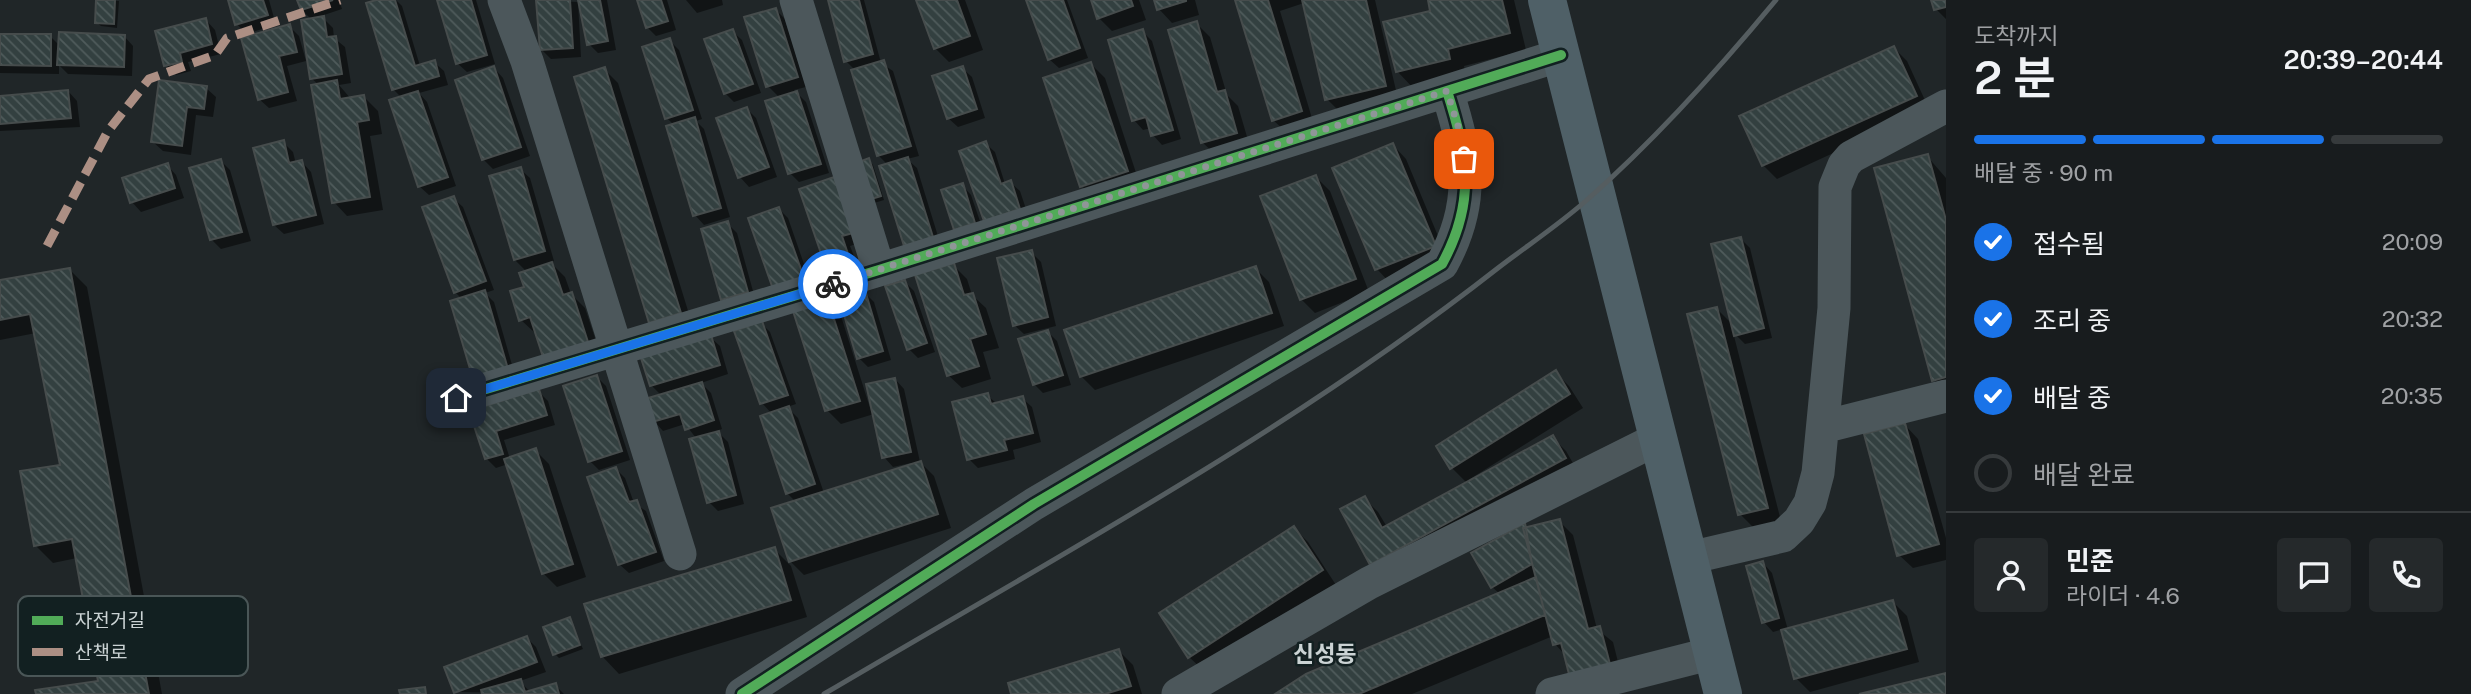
<!DOCTYPE html>
<html lang="ko">
<meta charset="utf-8">
<style>
:root{--surface:#181c1e;--page:#25292b;--text:#f1f3f6;--muted:#9fa1a4;--line:#363a3c;--accent:#1a73e8}
body{margin:0;font-family:"Public Sans","Noto Sans KR",sans-serif;background:var(--page);color:var(--text);height:100vh;display:flex;flex-direction:column;font-size:26px;white-space:nowrap}
*{box-sizing:border-box;margin:0}
p{font-size:23px;color:var(--muted)}
.icon{flex:none;width:38px;height:38px;fill:none;stroke:currentColor;stroke-width:2;stroke-linecap:round;stroke-linejoin:round}
.map{position:relative;flex:1;overflow:hidden}
.side{display:flex;flex-direction:column;background:var(--surface);width:525px}
.side>*{flex:none}
.pin{position:absolute;display:grid;place-items:center;width:60px;height:60px;color:#fff;margin:-30px;border-radius:14px;box-shadow:0 4px 10px #0006}
.courier{position:absolute;display:grid;place-items:center;width:70px;height:70px;margin:-35px;border:5px solid #1a73e8;border-radius:50%;background:#fff;color:#222;box-shadow:0 2px 9px #0007}
.head em{font-style:normal;font-weight:600}
.head div{display:flex;flex-direction:column-reverse}
.head{display:flex;align-items:center;justify-content:space-between;height:119px;padding:0 28px}
h1{font-size:46px;font-weight:600;line-height:52px}
.bar{display:grid;grid-template-columns:repeat(4,1fr);gap:10px 7px;align-content:center;height:84px;padding:0 28px}
.bar i{height:9px;border-radius:5px;background:var(--line)}
.bar .active{background:var(--accent)}
.bar p{grid-column:span 4}
.line{display:flex;align-items:center;gap:18px;padding:0 28px;border-top:2px solid var(--line)}
.line div{flex:1}
.round{display:grid;place-items:center;flex:none;width:74px;height:74px;border-radius:7px;background:var(--page)}
ol{padding:0 28px;list-style:none}
li{display:flex;align-items:center;gap:21px;height:77px}
li p{margin-inline-start:auto}
li .icon{padding:7px;border-radius:50%;background:var(--accent);color:#fff;stroke-width:4}
li:last-child{color:var(--muted)}
li i{width:38px;height:38px;border:4px solid var(--line);border-radius:50%}
main{display:flex;flex:1;min-height:0}
.map>svg:first-child{display:block}
</style>
<main>
<div class="map">
<svg width="1946" height="694" viewBox="0 0 1946 694">
<defs>
<pattern id="building-back-hatch" width="6" height="6" patternUnits="userSpaceOnUse" patternTransform="scale(1.75)"><rect width="6" height="6" fill="#334040"/><path d="M-1 5l2 2M0 0l6 6M5-1l2 2" fill="none" stroke="#4f5b5b"/></pattern>
</defs>
<rect width="100%" height="100%" fill="#202628"/>
<path fill="#0007" d="M98 0 119 1 117 28 101 26 96 22Z
M230 0H269L276 25 246 34 237 24Z
M299 0H339L342 9 321 16 333 28 334 38 345 47 351 83 339 85 351 99 364 97 378 111 382 134 370 136 383 210 347 216 334 202 319 85 311 78 312 20 302 10Z
M382 0H396L402 6 420 66 434 62 444 71 448 85 419 93 427 102 456 186 429 195 419 186 402 98 393 89Z
M439 0H476L495 64 467 72 457 63Z
M538 0 578 2 581 57 551 59 541 49Z
M580 0H607L616 50 598 53 589 44Z
M638 0H667L676 30 656 36 647 27Z
M686 0H722L723 5 697 13Z
M830 0H864L881 63 893 71 919 156 907 159 917 168 941 246 915 254 888 165 878 155 856 71 846 61Z
M918 0H965L983 50 949 62 935 48Z
M1027 0H1067L1088 58 1059 68 1049 59Z
M1092 0H1139L1146 20 1112 31 1099 18Z
M1156 0H1195L1199 15 1172 23 1159 9Z
M1237 0H1375L1398 99 1341 113 1327 99 1304 3 1280 11 1314 125 1287 133 1273 120Z
M1429 0H1514L1526 50 1464 66 1466 76 1414 89 1397 71 1432 12Z
M1933 0H1946V19L1936 9Z
M775 9 785 19 806 87 794 90 806 102 829 173 799 182 790 173 780 98 768 86Z
M206 20 215 30 221 54 188 62 191 71 176 75 166 65Z
M1196 23 1210 37 1227 95 1238 106 1250 147 1217 156 1203 143 1170 31Z
M289 26 299 36 306 61 287 66 297 101 269 108 259 99Z
M732 31 742 40 761 93 734 102 725 93Z
M1142 31 1152 41 1181 139 1162 145 1153 135 1151 128 1143 130 1134 120Z
M0 35 50 36 60 46 124 36 133 46 132 76 68 74 59 65V74L0 73Z
M669 40 679 50 702 119 696 121 704 129 730 217 704 225 695 215 674 125 667 118Z
M1894 48 1907 61 1929 109 1777 179 1763 165Z
M1091 64 1105 78 1140 185 1095 200 1082 186Z
M494 68 503 78 530 156 493 169 483 159Z
M962 68 972 77 985 118 958 127 948 118Z
M604 69 618 83 693 327 651 322Z
M161 82 206 88 216 97 213 117 196 115 191 155 163 151 153 142Z
M68 91 77 101 80 127 0 131V98Z
M747 109 756 118 777 177 749 187 740 177Z
M283 142 293 152 296 164 302 162 311 172 324 224 284 234 274 225Z
M985 143 995 152 1005 184 1010 182 1020 191 1029 218 995 230Z
M1393 145 1406 159 1448 260 1390 283 1377 269 1335 169Z
M1927 156 1946 178V393L1934 380Z
M869 160 873 165 884 200 874 203Z
M221 161 230 170 251 241 221 249 212 240 191 169Z
M167 165 176 175 184 198 141 212 132 202Z
M520 169 530 178 554 261 550 262 565 277 571 294 585 308 601 356 535 333 521 320 527 272 515 260Z
M1316 177 1330 191 1369 292 1315 313 1301 299Z
M962 185 971 195 984 233 965 238Z
M801 190 862 242 850 246 859 269 837 277 827 267Z
M453 198 463 207 494 290 485 293 494 302 516 379 484 388 462 299 455 292Z
M779 209 788 218 812 287 751 219Z
M727 223 737 233 756 302 732 309 723 299Z
M1741 239 1750 248 1772 338 1745 344 1733 332 1781 521 1754 528 1740 514 1716 308 1733 325Z
M1031 252 1041 262 1056 326 1024 334 1014 325Z
M953 265 967 279 972 295 986 308 999 348 983 352 991 379 962 388 948 375Z
M1255 268 1269 282 1284 326 1095 390 1081 376Z
M70 270 87 287 162 694H38L100 682 77 558 53 563 35 545 62 466 36 333 0 340V282Z
M905 282 914 291 935 352 918 358 909 349Z
M864 292 874 302 891 360 868 367 859 358Z
M827 302 841 316 871 411 895 379 904 389 920 462 934 476 951 528 804 575 790 561 796 502 787 493 772 414 762 403 761 323 770 332 796 404 787 407 798 418 824 493 911 466V463L893 467 884 457 874 414 841 424 827 410Z
M1048 332 1057 341 1071 385 1043 393 1034 384Z
M710 337 720 346 728 374 701 383 711 393 722 429 717 431 728 442 744 504 718 511 709 502 696 438 685 424 663 431 654 421 662 396 651 385Z
M1555 372 1569 386 1583 408 1470 479 1471 481 1552 437 1566 451 1578 472 1385 577 1364 498 1378 512 1387 527 1467 483 1452 468Z
M597 377 606 386 630 460 599 470 590 461Z
M538 391 548 401 555 425 504 440 510 459 535 450 549 464 586 577 557 587 543 573 508 464 496 468 486 458 472 412Z
M987 395 997 404 1022 398 1032 407 1041 442 1013 450 1015 459 978 468 969 459Z
M1905 425 1918 439 1946 538V560L1913 568 1899 555Z
M616 469 625 478 634 503 646 511 664 561 629 573 619 564Z
M1559 521 1573 535 1597 629 1613 642 1623 682 1565 655 1555 644 1553 636 1412 694H1278L1500 594 1492 587 1524 525 1528 529Z
M1294 528 1308 542 1336 585 1203 670 1189 657Z
M774 549 791 566 807 617 619 674 602 656Z
M1763 563 1772 573 1788 630 1893 602 1907 616 1919 662 1810 692 1796 678 1783 629 1773 632 1764 622Z
M569 619 583 649 559 658 555 654Z
M527 638 536 647 546 672 520 681 530 692 555 685 564 694 456 692Z
M1119 651 1133 665 1142 694H1013Z"/>
<path fill="url(#building-back-hatch)" stroke="#464c4c" stroke-width="2" d="M96 0H115L114 24 95 23Z
M228 0H263L268 15 235 25Z
M297 0H333L301 10Z
M376 0H395L415 66 435 60 439 76 392 90 366 3Z
M437 0H471L487 55 456 64Z
M536 0H570L573 48 540 50Z
M578 0H600L608 41 587 45Z
M637 0H661L668 21 646 28Z
M828 0H859L873 54 844 62Z
M916 0H957L970 36 934 49Z
M1026 0H1063L1080 48 1048 60Z
M1091 0H1131L1133 6 1097 19Z
M1154 0H1186V1L1157 10Z
M1235 0H1268L1302 111 1272 121Z
M1302 0H1366L1386 86 1325 100Z
M1428 0H1502L1510 33 1448 49 1450 59 1396 72 1383 22 1430 11Z
M1931 0H1946V7L1934 10Z
M776 8 798 77 766 87 744 17Z
M324 16 327 37 336 36 342 74 310 79 301 20Z
M206 18 212 44 180 53 182 62 164 66 155 31Z
M1197 21 1217 92 1225 90 1237 133 1201 143 1168 30Z
M290 24 297 52 279 56 288 92 258 100 241 38Z
M733 29 753 84 724 94 704 39Z
M1143 29 1173 130 1151 136 1146 117 1132 121 1108 40Z
M59 32 125 35 124 67 57 65Z
M0 34H51V66L0 65Z
M670 38 693 110 665 119 642 47Z
M1894 46 1917 96 1762 166 1739 116Z
M884 60 911 146 877 156 851 70Z
M1091 62 1128 171 1080 187 1043 78Z
M494 66 521 147 482 160 455 80Z
M963 66 977 109 947 119 932 76Z
M605 67 681 313 649 323 574 77Z
M159 80 207 86 204 109 187 107 182 146 151 142Z
M337 80 340 99 364 95 369 120 357 122 370 197 332 203 311 85Z
M68 90 71 118 0 124V96Z
M418 91 448 177 418 187 389 100Z
M797 91 821 164 788 174 765 101Z
M747 107 769 167 738 178 716 118Z
M695 117 721 208 693 216 666 126Z
M284 140 289 163 302 160 316 215 273 225 253 148Z
M986 141 1001 184 1011 180 1020 209 984 221 959 151Z
M1393 143 1436 246 1375 270 1332 168Z
M1928 154 1946 220V377L1932 381 1874 168Z
M908 157 933 237 904 246 879 166Z
M869 158 881 196 868 200 856 163Z
M221 159 242 232 210 240 189 168Z
M168 163 175 188 130 203 122 178Z
M521 167 545 251 514 260 489 176Z
M1316 175 1356 279 1300 300 1260 196Z
M834 177 853 233 842 236 850 260 826 268 799 189Z
M963 183 975 223 954 230 941 190Z
M454 196 486 281 454 293 422 207Z
M779 207 804 278 773 289 748 218Z
M728 221 748 292 721 300 701 229Z
M1741 237 1764 328 1734 336 1711 244Z
M1032 250 1048 317 1013 326 997 258Z
M552 262 563 295 572 292 588 342 543 357 530 317 519 321 510 291 524 287 519 273Z
M954 263 964 295 973 293 986 334 970 339 979 366 947 376 915 275Z
M1256 266 1272 313 1080 377 1064 330Z
M70 268 149 694H36L35 690 98 681 72 539 34 546 20 471 60 465 30 314 0 320V280Z
M905 280 927 343 907 350 885 286Z
M485 290 508 369 473 379 450 301Z
M865 290 883 351 857 359 839 298Z
M828 300 860 401 825 411 793 311Z
M1717 307 1768 508 1738 515 1687 314Z
M762 321 788 395 760 404 734 331Z
M1048 330 1063 375 1033 385 1018 339Z
M711 335 720 365 650 386 640 355Z
M1556 370 1570 394 1450 469 1436 446Z
M597 375 622 451 588 462 563 386Z
M895 378 911 452 882 458 866 384Z
M702 382 714 420 685 430 680 414 652 422 645 399Z
M539 389 547 415 496 431 503 454 485 459 469 411Z
M988 393 991 404 1023 396 1033 433 1004 440 1007 450 967 460 952 402Z
M789 406 815 484 786 494 760 416Z
M1905 423 1939 544 1897 556 1864 434Z
M719 431 736 495 707 503 689 439Z
M1553 435 1566 458 1370 565 1340 509 1365 496 1382 528Z
M536 448 573 564 542 574 504 459Z
M921 461 938 514 789 562 771 508Z
M616 467 629 502 637 500 656 552 618 565 587 477Z
M1560 519 1588 629 1600 626 1611 668 1570 678 1561 643 1553 645 1523 528Z
M1525 523 1532 564 1491 588 1471 553Z
M1294 526 1323 570 1188 658 1159 613Z
M775 547 791 600 601 657 584 604Z
M1763 561 1779 618 1762 623 1746 566Z
M1536 577 1545 615 1359 694H1275L1306 674Z
M1893 600 1907 649 1794 679 1781 630Z
M570 617 580 645 553 655 543 627Z
M527 636 537 662 454 693 444 667Z
M1119 649 1131 686 1105 694H1011L1008 683Z
M1946 673V694H1859Z
M521 679 525 692 556 683 559 694H482L481 690Z
M425 687 426 694H400L399 690Z"/>
<g fill="none" stroke-linecap="round" stroke-linejoin="round">
<path stroke="#4c575b" stroke-width="33" d="M504 0 527 61 680 554
M796 0 879 270
M456 398 879 270 1561 55
M1823 427 1946 396
M1689 558 1783 536 1799 521 1810 503 1818 473 1834 308 1835 187 1844 165 1851 157 1946 106
M742 694 1034 504 1442 264C1476 202 1468 157 1447 91
M1178 694 1369 583 1659 438
M1552 694 1713 653"/>
<path stroke="#4f6067" stroke-width="38" d="M1547 0 1723 694"/>
<path stroke="#555d60" stroke-width="5" d="M824 694C1054 558 1286 434 1498 268 1528 245 1560 224 1588 199 1656 139 1718 70 1776 0"/>
<path stroke="#ac8f84" stroke-width="9" stroke-dasharray="18 9" stroke-linecap="butt" d="M47 246 108 131 149 79 215 55 227 38 340 0"/>
<defs>
<path id="cycleway" d="M456 398 879 270 1561 55
M742 694 1034 504 1442 264C1476 202 1468 157 1447 91"/>
</defs>
<use href="#cycleway" stroke="#122021" stroke-width="15"/>
<use href="#cycleway" stroke="#51ab58" stroke-width="10"/>
</g>
<g fill="none" stroke-linecap="round" stroke-linejoin="round">
<path stroke="#8f9698" stroke-width="7" stroke-dasharray="0 12.6" d="M833 284 1447 91 1461 136 1464 159"/>
<path stroke="#1a73e8" stroke-width="9" d="M456 398 833 284"/>
</g>
<g text-anchor="middle" dominant-baseline="central" stroke-width="5" stroke-linejoin="round" paint-order="stroke">
<g font-size="23" font-weight="bold" fill="#cbd3d4" stroke="#122021">
<text x="1325" y="653">신성동</text>
</g>
</g>
<rect x="18" y="596" width="230" height="80" rx="10" fill="#122021" stroke="#4a5657" stroke-width="2"/>
<rect x="32" y="616" width="31" height="9" fill="#51ab58"/>
<rect x="32" y="648" width="31" height="8" fill="#ac8f84"/>
<g font-size="19" fill="#cbd3d4">
<text x="75" y="627">자전거길</text>
<text x="75" y="659">산책로</text>
</g>
</svg>
<div class="pin" style="left:1464px;top:159px;background:#ea580c"><svg class="icon" aria-label="bag" viewBox="0 0 24 24"><path d="M5 8h14l-1 12H6zM9 8a3 3 0 0 1 6 0"/></svg></div>
<div class="pin" style="left:456px;top:398px;background:#1f2937"><svg class="icon" aria-label="home" viewBox="0 0 24 24"><path d="M3 11l9-7 9 7M6 9v11h12V9"/></svg></div>
<div class="courier" style="left:833px;top:284px"><svg class="icon" aria-label="bike" viewBox="0 0 24 24"><circle cx="6" cy="16" r="4"/><circle cx="18" cy="16" r="4"/><path d="M6 16l4-8h5l3 8M10 8l3 8H6M13 5h3"/></svg></div>
</div>
<section class="side">
<div class="head"><div><h1>2 분</h1><p>도착까지</p></div><em>20:39–20:44</em></div>
<div class="bar"><i class="active"></i><i class="active"></i><i class="active"></i><i></i><p>배달 중 · 90 m</p></div>
<ol>
<li><svg class="icon" aria-label="check" viewBox="0 0 24 24"><path d="M5 12l5 5 9-10"/></svg>접수됨<p>20:09</p></li>
<li><svg class="icon" aria-label="check" viewBox="0 0 24 24"><path d="M5 12l5 5 9-10"/></svg>조리 중<p>20:32</p></li>
<li><svg class="icon" aria-label="check" viewBox="0 0 24 24"><path d="M5 12l5 5 9-10"/></svg>배달 중<p>20:35</p></li>
<li><i></i>배달 완료</li>
</ol>
<div class="line" style="height:126px"><a class="round"><svg class="icon" aria-label="person" viewBox="0 0 24 24"><circle cx="12" cy="8" r="4"/><path d="M4 21q1-7 8-7t8 7"/></svg></a><div><b>민준</b><p>라이더 · 4.6</p></div><a class="round"><svg class="icon" aria-label="chat" viewBox="0 0 24 24"><path d="M4 5h16v11H9l-5 4z"/></svg></a><a class="round"><svg class="icon" aria-label="phone" viewBox="0 0 24 24"><path d="M5 4h4l2 5-3 2q2 4 5 5l2-3 5 2v4C11 20 4 13 5 4z"/></svg></a></div>
</section>
</main>
